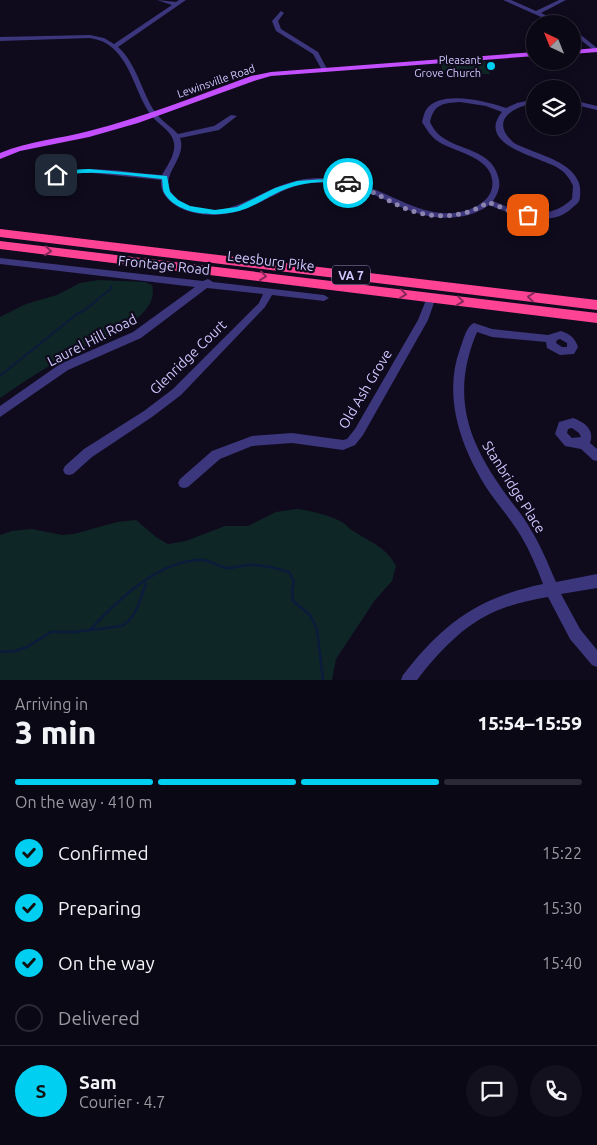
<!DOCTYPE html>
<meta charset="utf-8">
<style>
:root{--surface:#0b0816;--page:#14111f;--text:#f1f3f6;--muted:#9a9aa1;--line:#2b2935;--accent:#01cff1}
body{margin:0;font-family:Ubuntu,sans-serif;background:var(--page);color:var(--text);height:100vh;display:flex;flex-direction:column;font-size:19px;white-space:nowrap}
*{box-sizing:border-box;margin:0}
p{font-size:16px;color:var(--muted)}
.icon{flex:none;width:28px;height:28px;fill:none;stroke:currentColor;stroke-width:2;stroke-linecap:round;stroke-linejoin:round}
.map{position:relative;height:680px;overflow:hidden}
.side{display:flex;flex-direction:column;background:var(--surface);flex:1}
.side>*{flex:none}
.needle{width:32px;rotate:317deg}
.buttons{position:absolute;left:526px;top:15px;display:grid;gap:10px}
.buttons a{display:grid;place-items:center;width:55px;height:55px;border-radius:50%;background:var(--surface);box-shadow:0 2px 8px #0003,0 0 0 1px var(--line);font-size:25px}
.pin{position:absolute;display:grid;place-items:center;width:42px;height:42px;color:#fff;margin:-21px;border-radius:10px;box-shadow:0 2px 8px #0006}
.courier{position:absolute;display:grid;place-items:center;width:50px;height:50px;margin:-25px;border:4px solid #01cff1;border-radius:50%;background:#fff;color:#222;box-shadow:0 1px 6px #0007}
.summary em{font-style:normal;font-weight:800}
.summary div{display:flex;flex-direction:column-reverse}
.summary{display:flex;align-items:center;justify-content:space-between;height:85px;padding:0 15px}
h1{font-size:32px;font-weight:800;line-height:38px}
.bar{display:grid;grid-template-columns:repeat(4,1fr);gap:8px 5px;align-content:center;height:60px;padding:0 15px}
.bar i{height:6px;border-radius:4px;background:var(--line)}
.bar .current{background:var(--accent)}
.bar p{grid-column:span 4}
.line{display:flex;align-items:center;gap:12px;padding:0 15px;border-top:1px solid var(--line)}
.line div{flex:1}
.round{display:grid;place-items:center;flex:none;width:52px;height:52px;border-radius:26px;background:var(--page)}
ol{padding:0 15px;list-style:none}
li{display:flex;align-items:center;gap:15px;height:55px}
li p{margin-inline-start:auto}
li .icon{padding:5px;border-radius:50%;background:var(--accent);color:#111;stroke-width:4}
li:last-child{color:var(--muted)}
li i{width:28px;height:28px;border:2px solid var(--line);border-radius:50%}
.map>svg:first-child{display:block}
</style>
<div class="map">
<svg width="597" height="680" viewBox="0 0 597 680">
<rect width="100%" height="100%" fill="#0f0b1d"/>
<path fill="#0f2626" d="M485 61 490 74 441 73 442 63Z
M99 280 145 282 152 285C162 322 86 344 61 359 40 371 20 384 0 398V317L26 304 57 295 80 283Z
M297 509C313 511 328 515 342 522 347 525 350 530 355 532 372 543 387 548 396 566L392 581 375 600 336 659 332 680H0V535L12 531 32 529 62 535 74 534 117 522 136 520 156 537 168 544 186 541 225 526H248L276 512Z"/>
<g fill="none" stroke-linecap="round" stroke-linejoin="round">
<path stroke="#0b1b3c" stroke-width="2" d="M0 376 77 314C90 309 98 297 110 290L111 286"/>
<path stroke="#0b1b3c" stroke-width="2.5" d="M90 630C118 600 158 560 202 560 212 560 219 568 228 568 234 568 241 566 247 565 261 564 276 568 289 572L294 581 292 590 293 601 310 615 317 629 323 680
M0 652 15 651 27 647 51 632H74L122 626C138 616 139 600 146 584"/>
<path fill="#3c367c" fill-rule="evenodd" d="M157 0 176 2 179 0H186L118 47C137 64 141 91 155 112 161 121 171 126 178 134L214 126 231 115 237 116 219 130 180 138C187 157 164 171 169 188 171 194 177 199 182 202 224 227 257 189 296 181 315 176 333 178 352 182 393 191 431 228 475 207 483 203 490 197 492 188 497 158 457 153 439 142 431 137 427 130 422 122 423 118 424 113 426 110 439 89 487 101 506 108L517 103 535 99V103C512 107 489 121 514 143 531 152 559 158 572 172 579 180 581 186 580 196 580 202 577 204 572 208 551 229 512 215 489 205 479 212 469 216 457 217 415 222 390 198 353 187 339 183 325 182 311 183 288 185 272 198 252 206 228 217 198 219 175 205 166 199 160 191 161 180L92 173H77L46 180V176C87 163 121 172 162 175 167 166 176 154 174 143 172 130 157 124 150 114 132 87 128 43 90 38L0 41V37L90 35 104 38 114 44 172 5ZM460 102 486 106 502 112C475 145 540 157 558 168 565 172 570 179 573 186L572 199C548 222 520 212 493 201 499 192 501 186 498 176 491 150 459 150 442 137 436 133 433 128 430 122 434 104 443 103 460 102Z
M503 0H511L536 11 559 0H566L541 13 565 24H557Z
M281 11 284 13 278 21 281 29 318 52 327 69 326 70H322L313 54 276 31 272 21Z
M572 28 597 48V53L572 33Z
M572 100 597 106V110L572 104Z
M0 258 203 281 208 279 213 282 324 295 329 298 324 301 272 295 265 307 181 395 152 417 92 457 73 474 69 475 65 474 63 470 65 466 84 449 144 411 173 389 259 303 263 294 207 288 141 338 68 370 0 417V406L60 364 133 332 195 287 0 264Z
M431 294 436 297 428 320 363 435 355 445 343 450 292 443 252 446 220 459 188 487 184 488 180 487 178 483 180 479 212 451 252 436 292 433 343 440 347 439 355 429 418 320 428 295Z
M474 323 492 329 548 335 561 331C570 334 575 338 578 347L574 354 560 355 547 348 546 342 492 337 477 332C453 389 464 433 498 483 508 499 522 513 531 530 541 546 548 564 556 582L597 574V588L561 594 580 629 597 650V667L592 665 570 639 548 597C531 600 512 604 496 611 463 625 438 653 417 680H401L403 675C444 623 477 598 543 584 537 568 530 551 521 536 512 521 500 507 490 493 462 451 442 398 460 349 463 342 466 326 474 323ZM560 339 567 343V347H562L556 343 557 340Z
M573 418C584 422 595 429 590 443L597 449V461L593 460 581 449 565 446 555 434 559 422ZM572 428 579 433 581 437 572 438 567 433 568 429Z"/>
<path fill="#c44ffe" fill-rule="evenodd" d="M597 48V52L572 54V50Z
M535 52V56L271 76 257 80 138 123 89 137 20 151 0 159V153C28 141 59 139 89 131 144 117 197 96 251 76L271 72Z"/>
<path fill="#fe4395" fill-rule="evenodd" d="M0 229 597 300V310L0 237Z
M0 241 597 313V323L0 249Z"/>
</g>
<defs><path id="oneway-chevron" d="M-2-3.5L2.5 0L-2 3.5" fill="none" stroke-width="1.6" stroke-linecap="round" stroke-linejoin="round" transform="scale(1.25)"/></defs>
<g stroke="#862759">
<use href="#oneway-chevron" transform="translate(48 251) rotate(6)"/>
<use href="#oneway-chevron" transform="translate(263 276) rotate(7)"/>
<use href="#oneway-chevron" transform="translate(403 294) rotate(7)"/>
<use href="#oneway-chevron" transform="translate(531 297) rotate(-173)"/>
<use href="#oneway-chevron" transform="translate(460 301) rotate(7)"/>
</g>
<path fill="#01cff1" d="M89 169 167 176 170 192 178 200 190 206 215 210 237 207 275 188 297 181 326 179 351 183C344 187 333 182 325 182 317 182 307 183 299 185 277 189 260 205 239 211 217 217 179 216 165 194 162 190 163 184 162 179 127 176 90 168 56 177L53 175 69 170Z"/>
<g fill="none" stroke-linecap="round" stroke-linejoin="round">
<path stroke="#8c85b0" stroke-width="5" stroke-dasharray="0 9" d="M348 183C368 188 383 198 402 207 428 219 463 220 488 202L510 211 528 215"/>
</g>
<circle fill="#01cff1" stroke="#0f0b1d" stroke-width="2" cx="491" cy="66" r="5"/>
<g text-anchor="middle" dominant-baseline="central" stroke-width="4.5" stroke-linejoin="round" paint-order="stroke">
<g font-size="11" fill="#d0c7ff" stroke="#0f0b1d" text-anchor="end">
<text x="481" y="60">Pleasant<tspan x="481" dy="13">Grove Church</tspan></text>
</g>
<g font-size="11" fill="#d0c7ff" stroke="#0f0b1d">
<text transform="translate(216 81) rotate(-19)">Lewinsville Road</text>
</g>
<rect fill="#0f0b1d" stroke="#968fbb" stroke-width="1" x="332" y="265.5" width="38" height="19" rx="4"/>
<g font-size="12" font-weight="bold" fill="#d0c7ff">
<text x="351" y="275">VA 7</text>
</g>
<g font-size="14" fill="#d0c7ff" stroke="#0f0b1d">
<text transform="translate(271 261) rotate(7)">Leesburg Pike</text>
<text transform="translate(164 265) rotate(6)">Frontage Road</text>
<text transform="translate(92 340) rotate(-27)">Laurel Hill Road</text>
<text transform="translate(188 357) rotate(-44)">Glenridge Court</text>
<text transform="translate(365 389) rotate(-59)">Old Ash Grove</text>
<text transform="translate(514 487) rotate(58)">Stanbridge Place</text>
</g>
</g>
</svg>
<div class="buttons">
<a><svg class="needle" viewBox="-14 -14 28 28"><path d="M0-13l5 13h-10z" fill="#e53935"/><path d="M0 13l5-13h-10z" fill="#9a9aa1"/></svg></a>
<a><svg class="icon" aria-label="layers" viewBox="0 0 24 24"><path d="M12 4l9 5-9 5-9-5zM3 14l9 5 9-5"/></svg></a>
</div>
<div class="pin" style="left:528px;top:215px;background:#ea580c"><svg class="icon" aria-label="bag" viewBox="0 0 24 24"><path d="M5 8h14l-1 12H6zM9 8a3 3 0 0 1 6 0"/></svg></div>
<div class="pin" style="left:56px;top:175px;background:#1f2937"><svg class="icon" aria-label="home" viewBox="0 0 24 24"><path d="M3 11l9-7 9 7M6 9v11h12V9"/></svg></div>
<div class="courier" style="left:348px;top:183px"><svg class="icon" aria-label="car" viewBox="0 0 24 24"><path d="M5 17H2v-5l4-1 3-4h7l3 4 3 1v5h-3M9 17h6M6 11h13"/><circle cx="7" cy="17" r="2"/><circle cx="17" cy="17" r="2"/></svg></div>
</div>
<section class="side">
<div class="summary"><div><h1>3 min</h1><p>Arriving in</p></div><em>15:54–15:59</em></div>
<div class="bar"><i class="current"></i><i class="current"></i><i class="current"></i><i></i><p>On the way · 410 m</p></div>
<ol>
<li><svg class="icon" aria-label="check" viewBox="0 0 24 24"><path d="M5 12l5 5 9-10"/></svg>Confirmed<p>15:22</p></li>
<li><svg class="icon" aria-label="check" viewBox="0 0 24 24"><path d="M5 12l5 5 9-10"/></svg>Preparing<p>15:30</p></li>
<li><svg class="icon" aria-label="check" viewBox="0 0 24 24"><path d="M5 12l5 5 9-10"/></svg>On the way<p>15:40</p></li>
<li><i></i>Delivered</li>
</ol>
<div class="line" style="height:90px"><b class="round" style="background:var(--accent);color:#111">S</b><div><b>Sam</b><p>Courier · 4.7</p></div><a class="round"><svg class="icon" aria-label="chat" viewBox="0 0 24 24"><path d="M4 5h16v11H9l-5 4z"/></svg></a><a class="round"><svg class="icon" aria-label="phone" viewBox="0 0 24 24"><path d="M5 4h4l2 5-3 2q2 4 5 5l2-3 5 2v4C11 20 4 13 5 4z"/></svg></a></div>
</section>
